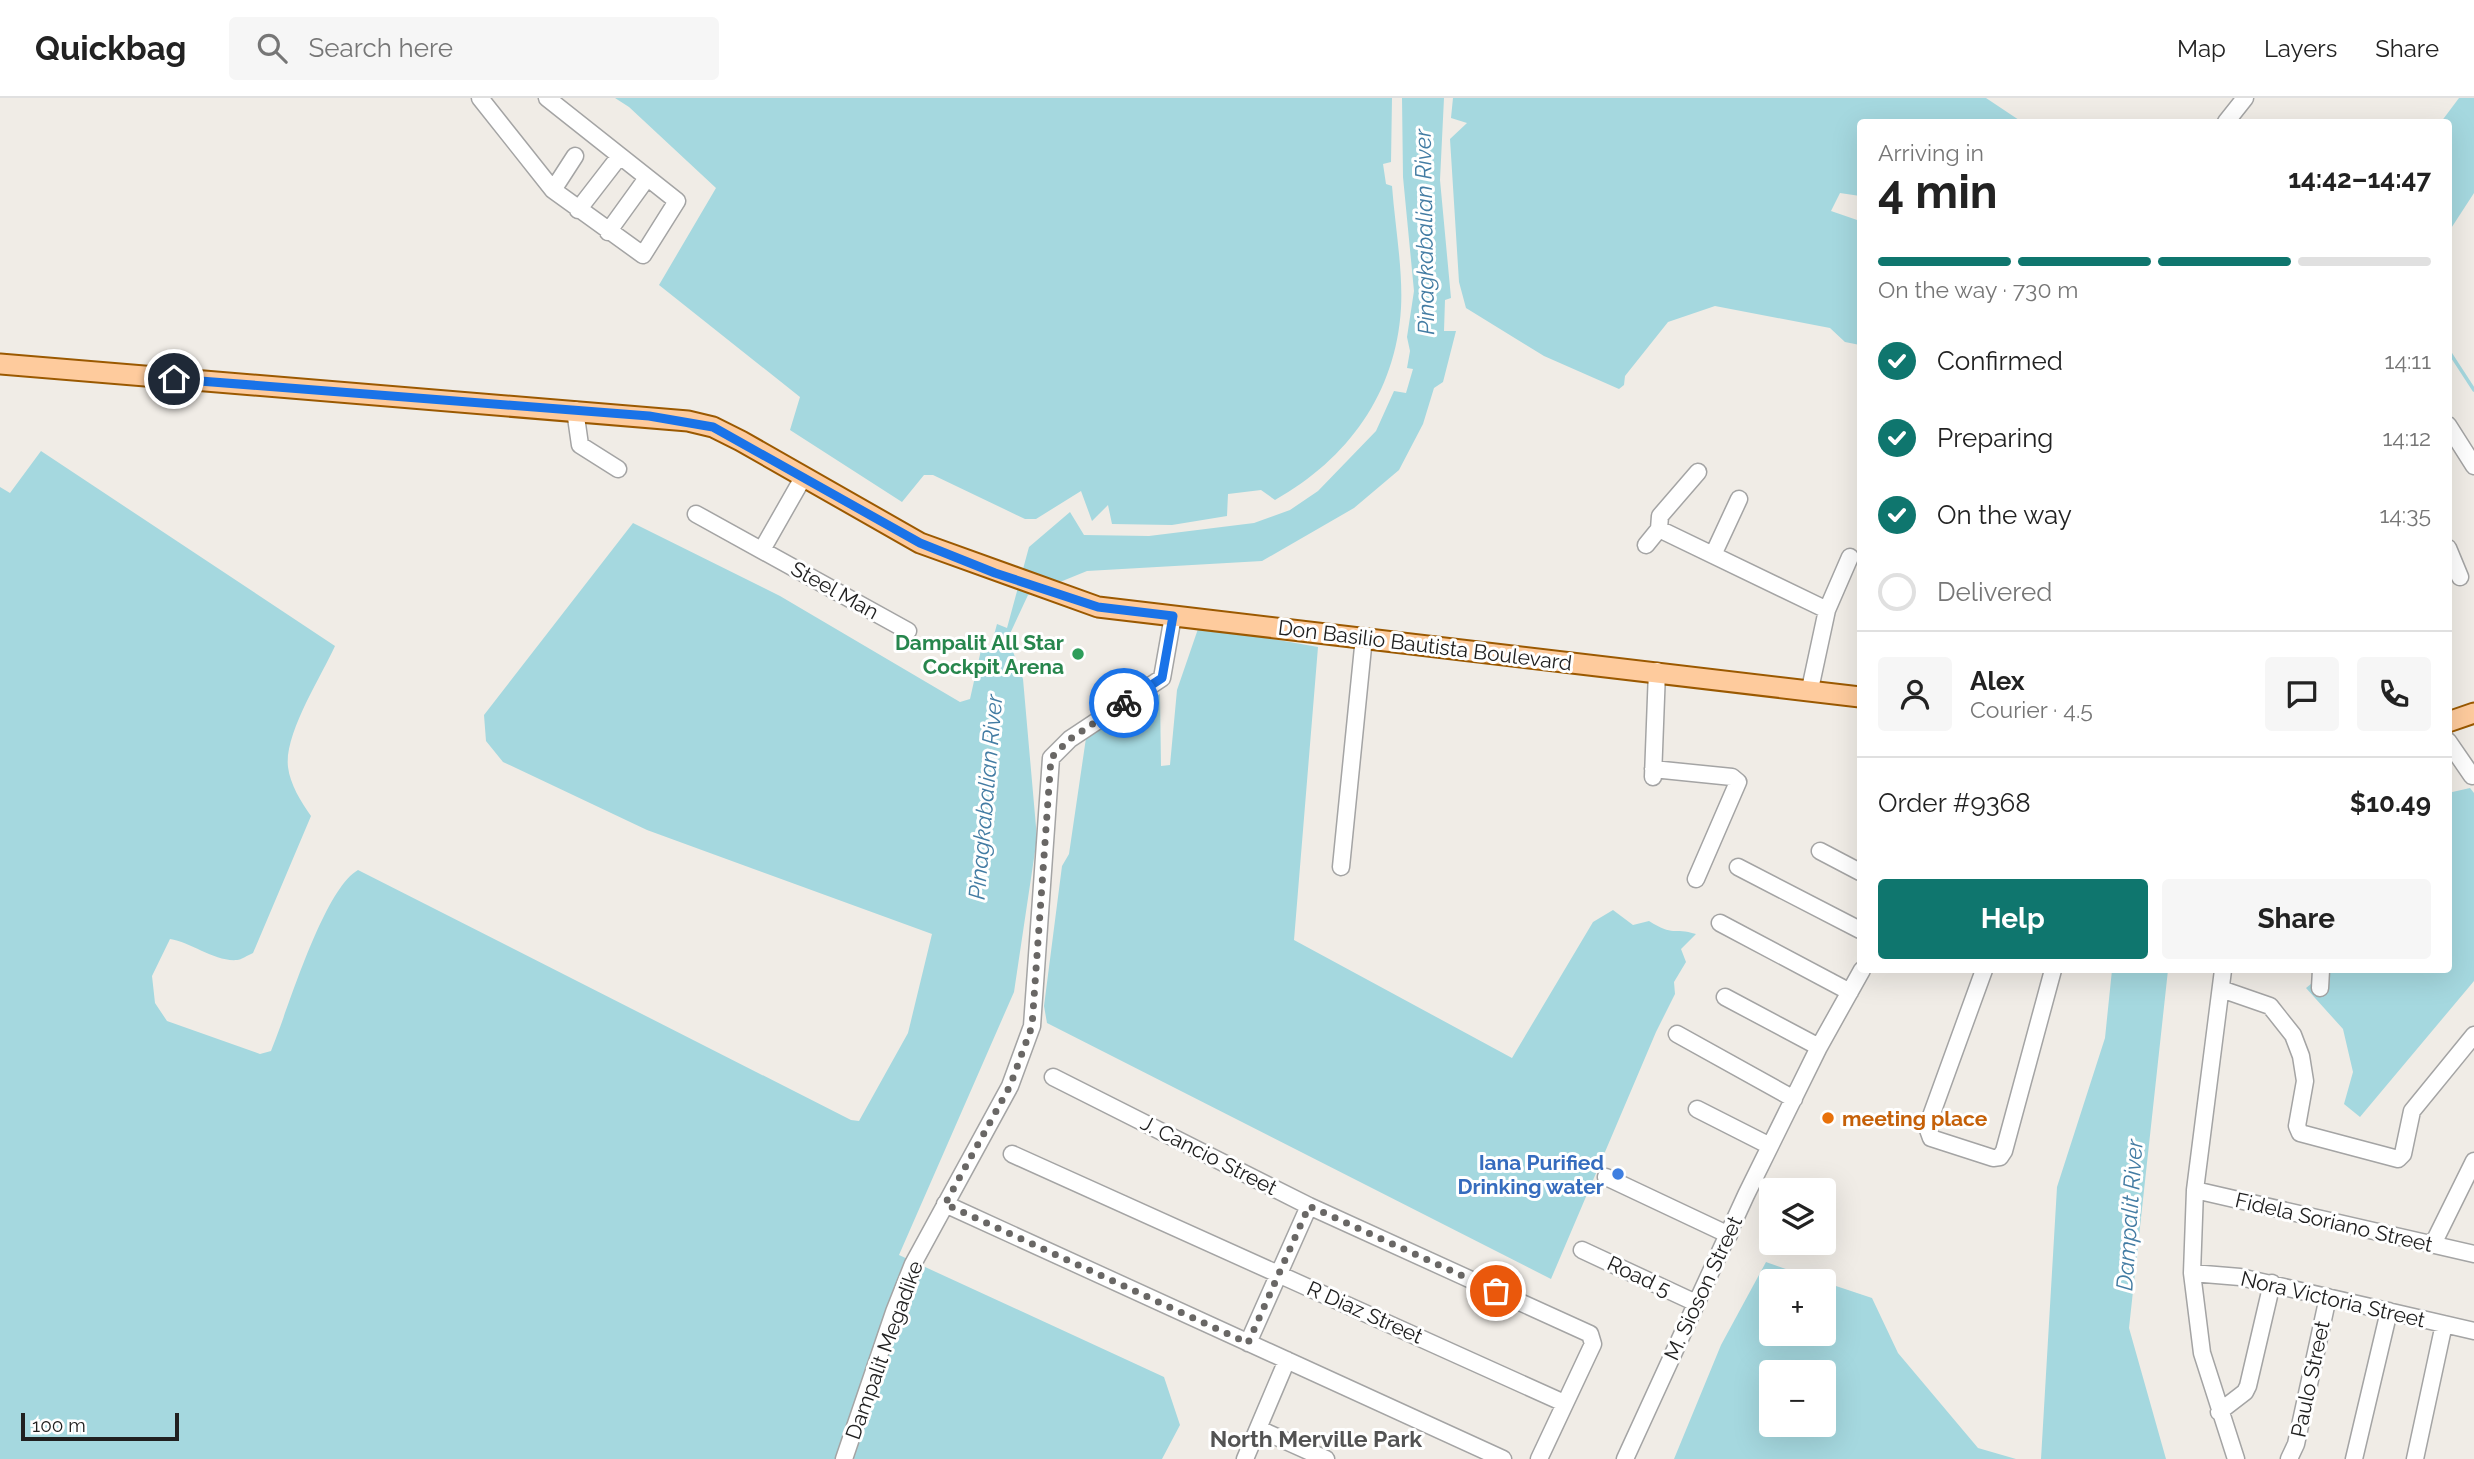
<!DOCTYPE html>
<meta charset="utf-8">
<style>
:root{--surface:#fff;--page:#f6f6f6;--text:#222;--muted:#767676;--line:#e0e0e0;--accent:#0f766e}
body{margin:0;font-family:Raleway,sans-serif;background:var(--page);color:var(--text);height:100vh;display:flex;flex-direction:column;font-size:26px;white-space:nowrap}
*{box-sizing:border-box;margin:0}
p{font-size:23px;color:var(--muted)}
.icon{flex:none;width:38px;height:38px;fill:none;stroke:currentColor;stroke-width:2;stroke-linecap:round;stroke-linejoin:round}
.map{position:relative;flex:1;overflow:hidden}
.panel{position:absolute;left:1857px;top:21px;width:595px;height:854px;display:flex;flex-direction:column;background:var(--surface);border-radius:7px;box-shadow:0 7px 28px #0002}
.panel>*{flex:none}
.controls{position:absolute;left:1759px;top:1080px;display:grid;gap:14px}
.controls a{display:grid;place-items:center;width:77px;height:77px;border-radius:7px;background:var(--surface);box-shadow:0 7px 28px #0002;font-size:35px}
.scale{position:absolute;left:21px;bottom:18px;width:158px;box-sizing:border-box;padding-left:7px;border:4px solid #202020;border-top:0;font-size:19px;line-height:24px;white-space:nowrap;color:#202020;-webkit-text-stroke:5px #fff;paint-order:stroke}
.pin{position:absolute;display:grid;place-items:center;width:60px;height:60px;color:#fff;margin:-30px;border:4px solid #fff;border-radius:50%;box-shadow:0 2px 7px #0007}
.courier{position:absolute;display:grid;place-items:center;width:70px;height:70px;margin:-35px;border:5px solid #1a73e8;border-radius:50%;background:#fff;color:#222;box-shadow:0 2px 9px #0007}
.overview em{font-style:normal;font-weight:700}
.overview div{display:flex;flex-direction:column-reverse}
.overview{display:flex;align-items:center;justify-content:space-between;height:119px;padding:0 21px}
h1{font-size:46px;font-weight:700;line-height:52px}
.bar{display:grid;grid-template-columns:repeat(4,1fr);gap:10px 7px;align-content:center;height:84px;padding:0 21px}
.bar i{height:9px;border-radius:5px;background:var(--line)}
.bar .current{background:var(--accent)}
.bar p{grid-column:span 4}
.line{display:flex;align-items:center;gap:18px;padding:0 21px;border-top:2px solid var(--line)}
.line div{flex:1}
.round{display:grid;place-items:center;flex:none;width:74px;height:74px;border-radius:7px;background:var(--page)}
ol{padding:0 21px;list-style:none}
li{display:flex;align-items:center;gap:21px;height:77px}
li p{margin-inline-start:auto}
li .icon{padding:7px;border-radius:50%;background:var(--accent);color:#fff;stroke-width:4}
li:last-child{color:var(--muted)}
li i{width:38px;height:38px;border:4px solid var(--line);border-radius:50%}
.primary-button{display:flex;gap:14px;margin-top:auto;padding:14px 21px}
.primary-button a{flex:1;height:80px;border-radius:7px;background:var(--accent);color:#fff;font-size:28px;font-weight:700;line-height:80px;text-align:center}
.primary-button a+a{background:var(--page);color:var(--text)}
header{display:flex;align-items:center;gap:42px;box-sizing:border-box;height:98px;padding:0 35px;background:var(--surface);border-bottom:2px solid var(--line)}
header strong{font-size:33px}
nav{display:flex;gap:38px;margin-inline-start:auto;font-size:24px}
.search{width:490px;height:63px;background:var(--page);display:flex;align-items:center;gap:18px;box-sizing:border-box;padding:0 24px;border-radius:7px;color:var(--muted);font-size:26px}
.map>svg:first-child{display:block}
</style>
<header>
<strong>Quickbag</strong>
<div class="search"><svg class="icon" aria-label="search" viewBox="0 0 24 24"><circle cx="10" cy="10" r="6"/><path d="M15 15l6 6"/></svg>Search here</div>
<nav><a>Map</a><a>Layers</a><a>Share</a></nav>
</header>
<div class="map">
<svg width="2474" height="1361" viewBox="0 0 2474 1361">
<rect width="100%" height="100%" fill="#f0ece6"/>
<path fill="#a5d8df" fill-rule="evenodd" d="M615 0H1392L1391 64 1383 66 1386 86 1392 88C1395 128 1403 171 1401 210 1396 295 1348 361 1275 402L1261 392 1228 396 1227 418 1172 427 1112 426 1108 407 1092 423 1081 393 1036 421H1025L933 377H924L902 404 790 332 800 299 659 187 716 90 629 9Z
M1402 0H1444L1440 82 1451 200 1445 202 1444 233H1456L1443 284 1434 290 1423 326 1399 372 1354 410 1262 463 1087 473 1028 497 1008 540 1023 581 1037 740 1014 894 899 1157 1164 1279 1180 1327 1162 1361H0V389L10 395 41 353 335 548C321 579 284 636 288 669 290 686 301 704 311 718L253 855C248 857 241 862 237 862 215 864 191 844 170 841L152 878 155 905 167 923 260 956 271 953C288 912 323 792 358 772L851 1022 859 1023 908 935 932 836 647 732 503 664 486 643 484 617 633 425 780 498 960 604 970 601 981 552H990L997 526 1007 530 1029 449 1070 414 1084 437 1149 438 1254 425 1290 412 1318 393 1376 333 1394 293 1406 295 1413 271 1407 270 1410 253 1407 239 1414 193 1403 79Z
M1453 0H1986L2022 24H1860V98L1840 95 1831 113 1860 123V247L1845 244 1830 230 1715 208 1668 224 1625 278 1624 287 1619 291 1544 258 1466 210 1459 184 1450 41 1467 25 1451 20Z
M2459 0H2474V95L2448 135V24H2441Z
M1199 528 1318 549 1294 842 1512 960 1593 824 1613 812 1633 827 1649 823C1674 839 1673 829 1696 836L1681 851 1686 864 1674 884 1675 896 1656 934 1551 1181 1047 925 1044 908 1062 768 1069 756 1086 640 1160 596 1161 668 1170 667 1177 592Z
M2470 690 2474 695V883L2360 1019 2344 1006 2353 974 2343 931 2306 890 2328 872H2448V695Z
M2112 872H2168L2129 1230 2166 1361H2041L2057 1089 2105 940Z
M1766 1164 1820 1183H1771V1236H1824V1184L1872 1200 1898 1255 1978 1350 2016 1361H1674L1721 1247ZM1771 1274H1824V1326H1771Z"/>
<g fill="none" stroke-linecap="round" stroke-linejoin="round">
<path stroke="#a5d8df" stroke-width="3.5" d="M2448 252 2474 292"/>
<defs>
<path id="minor" d="M480 0 553 92 643 157 677 103 547 0
M2226 24 2245 0
M553 92 575 58
M578 112 619 59
M608 134 647 80
M575 312 580 347 618 371
M2448 327 2474 368
M1698 374 1660 418 1659 431 1827 512
M696 416 908 533
M1646 447 1659 431
M763 450 804 378
M2448 450 2460 479
M1713 457 1739 401
M1810 591 1827 512 1850 459
M2448 643 2472 678
M1653 671 1732 679 1738 684 1696 781
M1653 679 1657 573
M1820 753 1860 774
M1341 769 1364 539
M1738 769 1860 832
M1720 825 1850 894
M1984 872 1927 1029 1931 1040 1993 1060 2000 1059 2004 1053 2053 872
M2223 872 2195 1092 2192 1175 2202 1255 2236 1361
M2320 890 2321 872
M2221 891 2270 908 2293 937 2301 958 2305 983 2297 1028 2300 1035 2398 1061 2403 1056 2412 1013 2474 937
M1725 899 1819 949
M1677 936 1794 1001
M1053 979 1309 1108 1590 1236 1593 1246 1539 1361
M1697 1011 1770 1048
M1012 1056 1564 1305
M1606 1079 1729 1137
M2195 1092 2474 1156
M945 1106 1503 1361
M2433 1146 2474 1063
M1582 1152 1696 1205
M2192 1175 2240 1179 2474 1233
M1248 1245 1309 1108
M2219 1314 2245 1294 2248 1288 2272 1185
M1259 1331 1326 1361
M844 1361 894 1214 913 1166 1010 988 1032 928 1051 660 1070 641 1162 580 1173 518
M1245 1361 1287 1262
M1625 1361 1746 1097 1819 949 1862 872
M2289 1361 2296 1346 2328 1199
M2354 1361 2389 1213
M2415 1361 2444 1226"/>
<path id="major" d="M0 266 688 323 713 329 741 343 920 445 1098 509 1860 599
M2448 624 2474 615"/>
</defs>
<use href="#minor" stroke="#a4a4a4" stroke-width="19"/>
<use href="#major" stroke="#9b5900" stroke-width="23"/>
<use href="#minor" stroke="#fff" stroke-width="16"/>
<use href="#major" stroke="#fecb9d" stroke-width="19"/>
</g>
<g fill="none" stroke-linecap="round" stroke-linejoin="round">
<path stroke="#696765" stroke-width="7" stroke-dasharray="0 12.6" d="M1124 605 1070 641 1051 660 1032 928 1010 988 945 1106 1248 1245 1309 1108 1496 1193"/>
<path stroke="#1a73e8" stroke-width="9" d="M174 281 649 318 713 329 920 445 995 475 1098 509 1173 518 1162 580 1124 605"/>
</g>
<circle fill="#2e9e5b" stroke="#fff" stroke-width="2.5" cx="1078" cy="556" r="7"/>
<circle fill="#e8710a" stroke="#fff" stroke-width="2.5" cx="1828" cy="1020" r="7"/>
<circle fill="#3f7fe0" stroke="#fff" stroke-width="2.5" cx="1618" cy="1076" r="7"/>
<g text-anchor="middle" dominant-baseline="central" stroke-width="6" stroke-linejoin="round" paint-order="stroke">
<g font-size="21" fill="#202020" stroke="#fff">
<text transform="translate(835 492) rotate(29)">Steel Man</text>
<text transform="translate(1425 547) rotate(7)">Don Basilio Bautista Boulevard</text>
<text transform="translate(1209 1057) rotate(27)">J. Cancio Street</text>
<text transform="translate(2334 1124) rotate(13)">Fidela Soriano Street</text>
<text transform="translate(1639 1178) rotate(25)">Road 5</text>
<text transform="translate(1703 1190) rotate(-65)">M. Sioson Street</text>
<text transform="translate(2333 1201) rotate(13)">Nora Victoria Street</text>
<text transform="translate(1365 1214) rotate(24)">R Diaz Street</text>
<text transform="translate(884 1252) rotate(-70)">Dampalit Megadike</text>
<text transform="translate(2310 1281) rotate(-78)">Paulo Street</text>
</g>
<g font-size="21" font-weight="bold" fill="#27864d" stroke="#fff" text-anchor="end">
<text x="1064" y="544">Dampalit All Star<tspan x="1064" dy="24">Cockpit Arena</tspan></text>
</g>
<g font-size="21" font-weight="bold" fill="#c56008" stroke="#fff" text-anchor="start">
<text x="1842" y="1020">meeting place</text>
</g>
<g font-size="21" font-weight="bold" fill="#366cbe" stroke="#fff" text-anchor="end">
<text x="1604" y="1064">Iana Purified<tspan x="1604" dy="24">Drinking water</tspan></text>
</g>
<g font-size="23" font-style="italic" fill="#437ca3" stroke="#fff">
<text transform="translate(1424 134) rotate(-91)">Pinagkabalian River</text>
<text transform="translate(985 699) rotate(-85)">Pinagkabalian River</text>
<text transform="translate(2129 1117) rotate(-86)">Dampalit River</text>
</g>
<g font-size="23" font-weight="bold" fill="#535353" stroke="#fff">
<text x="1316" y="1340">North Merville Park</text>
</g>
</g>
</svg>
<div class="controls">
<a><svg class="icon" aria-label="layers" viewBox="0 0 24 24"><path d="M12 4l9 5-9 5-9-5zM3 14l9 5 9-5"/></svg></a>
<a>+</a>
<a>−</a>
</div>
<div class="scale">100 m</div>
<div class="pin" style="left:1496px;top:1193px;background:#ea580c"><svg class="icon" aria-label="bag" viewBox="0 0 24 24"><path d="M5 8h14l-1 12H6zM9 8a3 3 0 0 1 6 0"/></svg></div>
<div class="pin" style="left:174px;top:281px;background:#1f2937"><svg class="icon" aria-label="home" viewBox="0 0 24 24"><path d="M3 11l9-7 9 7M6 9v11h12V9"/></svg></div>
<div class="courier" style="left:1124px;top:605px"><svg class="icon" aria-label="bike" viewBox="0 0 24 24"><circle cx="6" cy="16" r="4"/><circle cx="18" cy="16" r="4"/><path d="M6 16l4-8h5l3 8M10 8l3 8H6M13 5h3"/></svg></div>
<section class="panel">
<div class="overview"><div><h1>4 min</h1><p>Arriving in</p></div><em>14:42–14:47</em></div>
<div class="bar"><i class="current"></i><i class="current"></i><i class="current"></i><i></i><p>On the way · 730 m</p></div>
<ol>
<li><svg class="icon" aria-label="check" viewBox="0 0 24 24"><path d="M5 12l5 5 9-10"/></svg>Confirmed<p>14:11</p></li>
<li><svg class="icon" aria-label="check" viewBox="0 0 24 24"><path d="M5 12l5 5 9-10"/></svg>Preparing<p>14:12</p></li>
<li><svg class="icon" aria-label="check" viewBox="0 0 24 24"><path d="M5 12l5 5 9-10"/></svg>On the way<p>14:35</p></li>
<li><i></i>Delivered</li>
</ol>
<div class="line" style="height:126px"><a class="round"><svg class="icon" aria-label="person" viewBox="0 0 24 24"><circle cx="12" cy="8" r="4"/><path d="M4 21q1-7 8-7t8 7"/></svg></a><div><b>Alex</b><p>Courier · 4.5</p></div><a class="round"><svg class="icon" aria-label="chat" viewBox="0 0 24 24"><path d="M4 5h16v11H9l-5 4z"/></svg></a><a class="round"><svg class="icon" aria-label="phone" viewBox="0 0 24 24"><path d="M5 4h4l2 5-3 2q2 4 5 5l2-3 5 2v4C11 20 4 13 5 4z"/></svg></a></div>
<div class="line" style="height:91px"><div>Order #9368</div><b>$10.49</b></div>
<div class="primary-button"><a>Help</a><a>Share</a></div>
</section>
</div>
